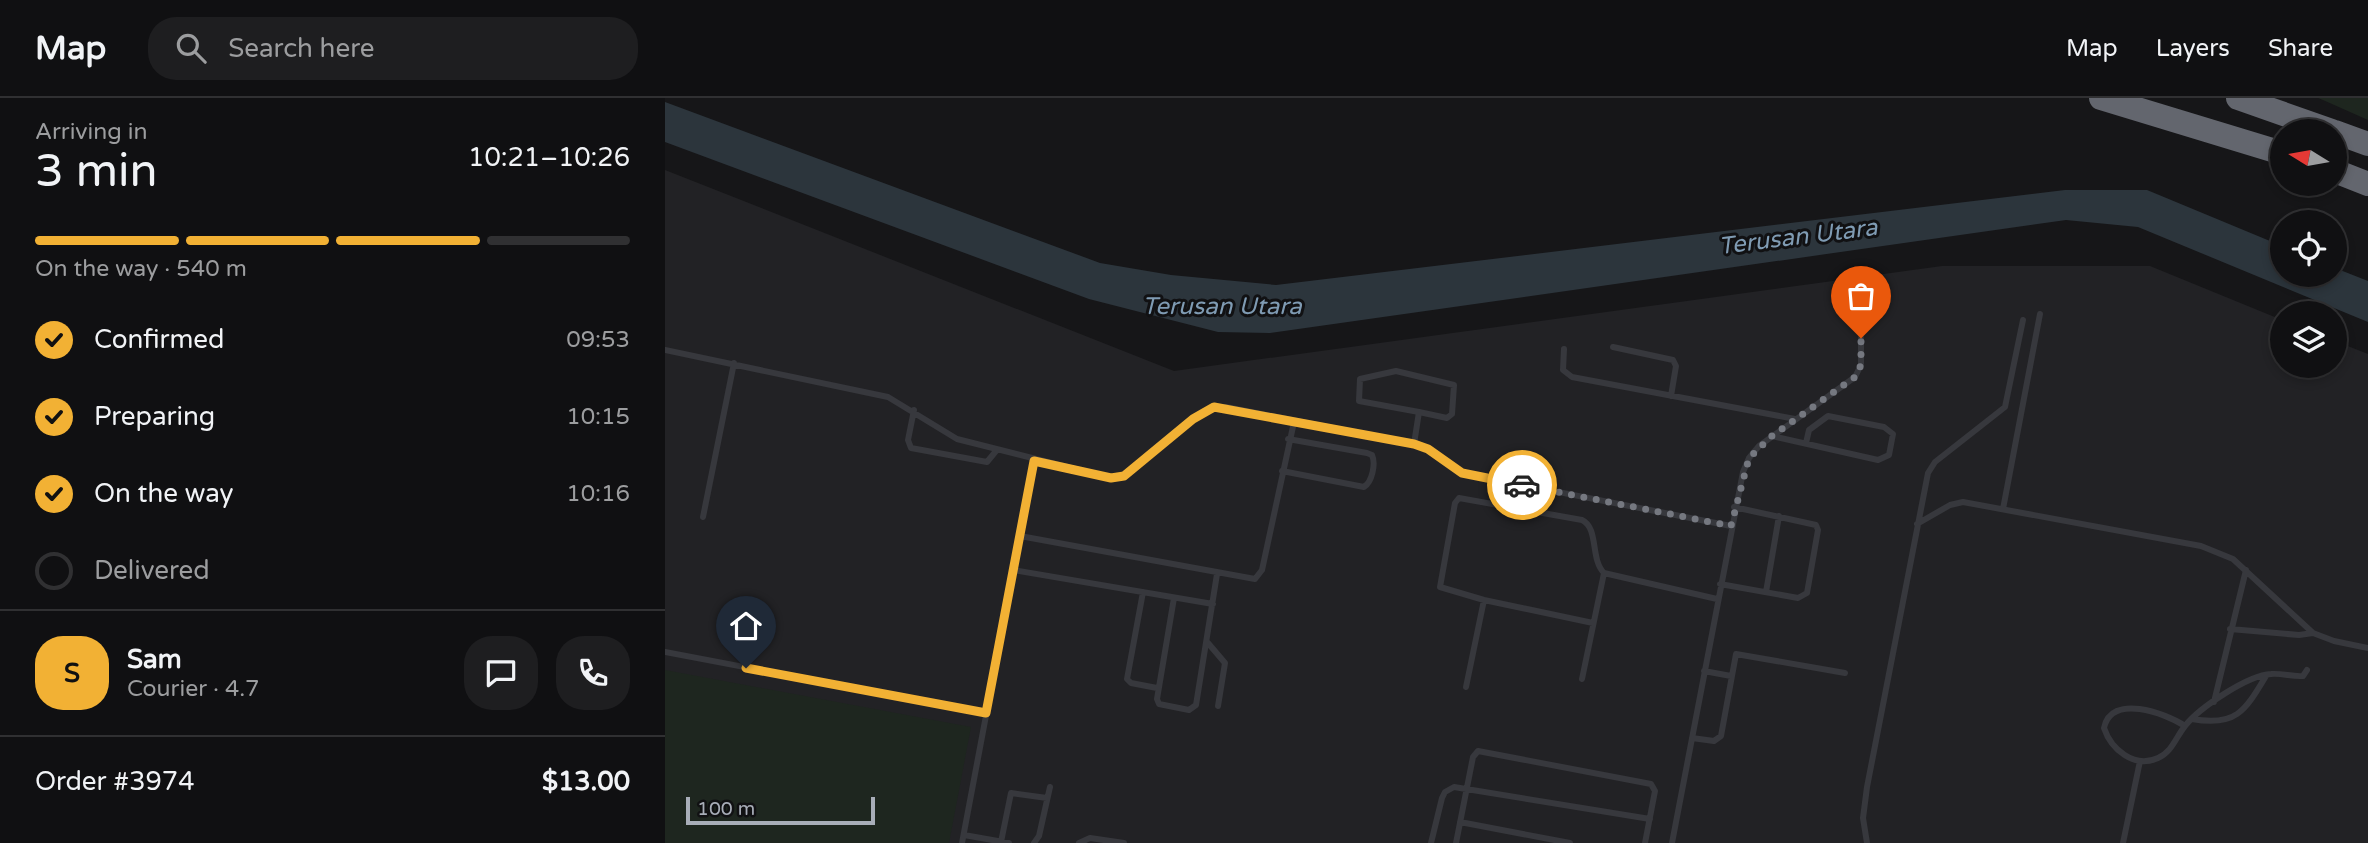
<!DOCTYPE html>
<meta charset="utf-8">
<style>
:root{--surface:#101012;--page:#1e1e20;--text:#f1f3f6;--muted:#9c9d9f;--line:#303032;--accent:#f2b134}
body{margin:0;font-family:"Varela Round",sans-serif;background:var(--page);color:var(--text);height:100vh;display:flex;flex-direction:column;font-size:26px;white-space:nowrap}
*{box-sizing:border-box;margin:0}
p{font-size:23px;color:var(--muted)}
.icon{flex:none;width:38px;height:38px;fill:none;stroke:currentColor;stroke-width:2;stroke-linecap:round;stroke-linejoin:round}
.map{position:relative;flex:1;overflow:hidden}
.panel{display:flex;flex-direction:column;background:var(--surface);width:665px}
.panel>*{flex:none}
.needle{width:46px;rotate:281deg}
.buttons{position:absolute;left:1605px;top:21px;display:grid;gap:14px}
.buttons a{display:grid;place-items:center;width:77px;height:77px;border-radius:50%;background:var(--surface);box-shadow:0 4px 10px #0003,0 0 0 2px var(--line);font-size:35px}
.scale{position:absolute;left:21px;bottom:18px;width:189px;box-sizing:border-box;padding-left:7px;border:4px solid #a8adb8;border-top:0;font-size:19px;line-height:24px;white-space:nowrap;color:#a8adb8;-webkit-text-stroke:5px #111113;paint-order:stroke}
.pin{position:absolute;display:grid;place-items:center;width:60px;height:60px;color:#fff;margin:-72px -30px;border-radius:50% 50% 50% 0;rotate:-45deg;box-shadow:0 0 7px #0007}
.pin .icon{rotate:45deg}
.courier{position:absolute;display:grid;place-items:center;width:70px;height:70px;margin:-35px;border:5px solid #f2b134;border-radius:50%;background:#fff;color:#222;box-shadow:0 2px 9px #0007}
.summary em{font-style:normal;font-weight:600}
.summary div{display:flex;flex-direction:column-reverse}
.summary{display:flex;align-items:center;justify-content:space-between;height:119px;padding:0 35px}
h1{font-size:46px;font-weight:600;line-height:52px}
.bar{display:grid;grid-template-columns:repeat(4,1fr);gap:10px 7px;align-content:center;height:84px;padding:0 35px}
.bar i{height:9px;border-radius:5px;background:var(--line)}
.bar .selected{background:var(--accent)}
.bar p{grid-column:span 4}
.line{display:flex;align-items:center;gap:18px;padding:0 35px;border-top:2px solid var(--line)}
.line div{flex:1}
.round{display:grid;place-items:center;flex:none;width:74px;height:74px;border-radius:28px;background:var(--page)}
ol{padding:0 35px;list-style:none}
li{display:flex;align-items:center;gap:21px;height:77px}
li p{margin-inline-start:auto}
li .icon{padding:7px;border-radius:50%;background:var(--accent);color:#111;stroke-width:4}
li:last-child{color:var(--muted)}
li i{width:38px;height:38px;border:4px solid var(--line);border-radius:50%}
header{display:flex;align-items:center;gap:42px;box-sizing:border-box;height:98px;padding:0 35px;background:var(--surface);border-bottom:2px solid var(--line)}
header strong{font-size:33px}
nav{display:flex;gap:38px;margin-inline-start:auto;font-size:24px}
.search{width:490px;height:63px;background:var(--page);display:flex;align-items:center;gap:18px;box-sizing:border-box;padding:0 24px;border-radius:28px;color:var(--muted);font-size:26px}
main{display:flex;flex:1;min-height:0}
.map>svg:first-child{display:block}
</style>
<header>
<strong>Map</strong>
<div class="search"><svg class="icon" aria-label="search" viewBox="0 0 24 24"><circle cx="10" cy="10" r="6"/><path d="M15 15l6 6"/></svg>Search here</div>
<nav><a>Map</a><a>Layers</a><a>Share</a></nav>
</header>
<main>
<section class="panel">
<div class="summary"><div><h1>3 min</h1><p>Arriving in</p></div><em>10:21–10:26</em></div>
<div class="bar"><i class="selected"></i><i class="selected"></i><i class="selected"></i><i></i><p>On the way · 540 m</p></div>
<ol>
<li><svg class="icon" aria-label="check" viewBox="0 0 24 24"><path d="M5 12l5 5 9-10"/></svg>Confirmed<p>09:53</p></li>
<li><svg class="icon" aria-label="check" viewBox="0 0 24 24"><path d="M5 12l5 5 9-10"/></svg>Preparing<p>10:15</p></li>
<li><svg class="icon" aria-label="check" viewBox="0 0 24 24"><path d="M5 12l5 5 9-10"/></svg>On the way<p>10:16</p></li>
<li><i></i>Delivered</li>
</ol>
<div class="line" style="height:126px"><b class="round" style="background:var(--accent);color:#111">S</b><div><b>Sam</b><p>Courier · 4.7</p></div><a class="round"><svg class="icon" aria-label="chat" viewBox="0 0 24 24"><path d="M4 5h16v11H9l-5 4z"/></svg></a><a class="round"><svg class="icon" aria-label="phone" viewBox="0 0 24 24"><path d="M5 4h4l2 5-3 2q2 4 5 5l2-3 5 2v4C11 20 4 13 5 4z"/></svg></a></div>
<div class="line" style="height:91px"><div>Order #3974</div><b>$13.00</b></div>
</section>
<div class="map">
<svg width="1703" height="745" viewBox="0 0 1703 745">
<rect width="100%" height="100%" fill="#161618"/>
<path fill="#222225" d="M0 72 509 273 1277 168H1485L1617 222V268H1670V243L1703 256V745H0Z"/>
<path fill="#1e261f" d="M1653 0H1703V22L1658 2Z
M0 572 306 629 284 745H0Z"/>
<path fill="#2c353c" d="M0 4 435 165 506 177 611 187 1400 92H1482L1617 148V177H1670V170L1703 183V224L1473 129 1401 122 605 235 553 234 424 201 0 44Z"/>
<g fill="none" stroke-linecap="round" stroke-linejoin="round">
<path stroke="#37383d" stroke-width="6" d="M948 249 1008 262 1011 268 1006 298
M899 251 898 272 907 279 1130 321
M0 252 223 299 292 341 446 380 459 378 539 313 561 309 749 346 763 351 797 375 1066 428
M249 312 243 342 246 350 322 364 331 353
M1107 338 1213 362 1224 357 1228 336 1219 329 1163 318 1144 332 1141 345
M749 346 754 314 694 303 695 281 731 273 789 287 787 316 782 320 754 314
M617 373 699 389C707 384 711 366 707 357L702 355 623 341
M1338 411 1375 216
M38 419 69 265
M1252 426 1285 407 1298 404 1536 448 1568 461 1648 535 1669 543 1703 550
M355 438 590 481 597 472 629 324
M348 472 548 506
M1055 486 1133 500 1142 495 1153 432 1151 427 1069 409
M478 494 462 581 466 585 492 590
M1101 494 1114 418
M509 500 492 601 494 606 524 612 531 607 552 476
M928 525 819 502 775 489 790 405 794 400 917 422C934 430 925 461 939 475L1052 501
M1565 531 1634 537 1648 535
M543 545 560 565 553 608
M0 554 321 615
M1039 573 1066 578
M917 581 939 475
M801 589 819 502
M1549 604 1581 472
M1527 621C1571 629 1580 613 1601 578
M1520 628C1500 615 1446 595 1439 630 1446 651 1469 671 1493 660 1507 654 1511 639 1520 628 1534 610 1583 577 1606 576 1617 575 1628 579 1638 578L1642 572
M1027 640 1049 643 1056 638 1071 556 1180 575
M795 724 905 745
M299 737 344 745
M336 744 346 695 382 700
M297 745 369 363
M369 745 374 738 385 689
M414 745 425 740 459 745
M766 745 777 700 780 694 789 689 985 721
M791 745 808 659 813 653 986 686 990 693 980 745
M1007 745 1078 374 1084 360 1094 348 1190 279 1196 267V240
M1202 745 1198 720 1202 689 1263 375 1270 364 1340 309 1358 222
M1458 745 1475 663"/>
<path stroke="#63666e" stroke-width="24" d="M1436 0 1617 55
M1573 0 1667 33
M1670 34 1703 46
M1670 73 1703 86"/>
</g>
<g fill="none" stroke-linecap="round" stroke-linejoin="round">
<path stroke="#757880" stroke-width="7" stroke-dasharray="0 12.6" d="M857 387 1066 428 1084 360 1107 338 1190 279 1196 267V240"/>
<path stroke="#f2b134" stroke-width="9" d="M81 570 321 615 369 363 446 380 459 378 528 321 549 309 749 346 763 351 797 375 857 387"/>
</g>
<g text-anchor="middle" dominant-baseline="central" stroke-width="6" stroke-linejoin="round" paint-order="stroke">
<g font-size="24" font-style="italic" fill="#7f9bb3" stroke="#111113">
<text transform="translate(1133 139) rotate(-7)">Terusan Utara</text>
<text x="557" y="208">Terusan Utara</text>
</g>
</g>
</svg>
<div class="buttons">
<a><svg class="needle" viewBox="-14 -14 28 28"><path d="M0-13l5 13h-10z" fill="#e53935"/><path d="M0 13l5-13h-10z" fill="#9c9d9f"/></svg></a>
<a><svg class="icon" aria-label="locate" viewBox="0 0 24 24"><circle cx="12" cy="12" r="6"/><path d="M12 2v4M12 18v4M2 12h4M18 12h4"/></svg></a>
<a><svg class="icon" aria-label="layers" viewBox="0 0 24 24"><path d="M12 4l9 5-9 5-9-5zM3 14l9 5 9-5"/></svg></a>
</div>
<div class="scale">100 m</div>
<div class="pin" style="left:1196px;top:240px;background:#ea580c"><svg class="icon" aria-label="bag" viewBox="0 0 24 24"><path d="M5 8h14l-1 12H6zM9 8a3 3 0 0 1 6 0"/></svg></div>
<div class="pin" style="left:81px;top:570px;background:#1f2937"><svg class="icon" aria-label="home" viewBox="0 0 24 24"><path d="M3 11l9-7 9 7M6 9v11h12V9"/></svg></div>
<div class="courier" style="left:857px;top:387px"><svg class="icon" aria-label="car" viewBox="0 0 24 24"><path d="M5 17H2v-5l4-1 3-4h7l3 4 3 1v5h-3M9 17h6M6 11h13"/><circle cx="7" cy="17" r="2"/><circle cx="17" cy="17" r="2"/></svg></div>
</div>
</main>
